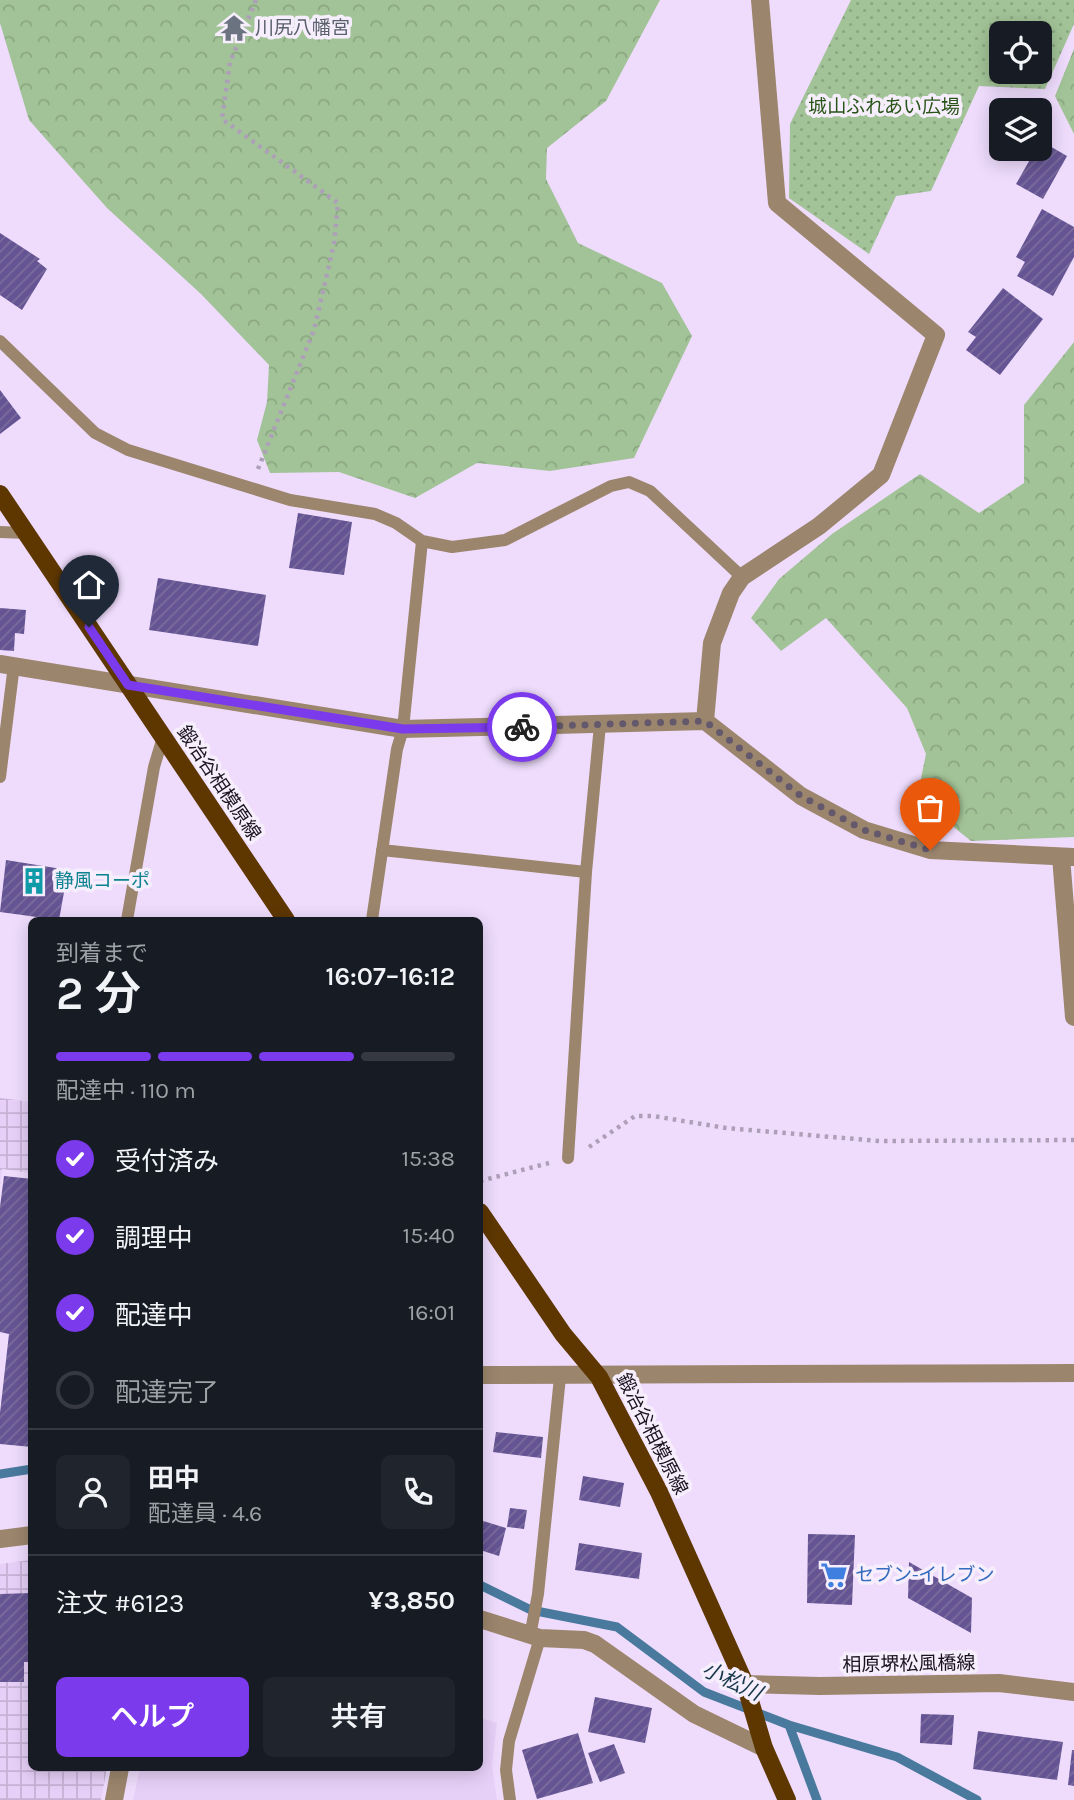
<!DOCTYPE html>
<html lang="ja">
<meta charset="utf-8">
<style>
:root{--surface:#171b24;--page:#20242c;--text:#f1f3f6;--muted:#9ea1a6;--line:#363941;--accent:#7c3aed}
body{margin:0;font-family:Karla,"Noto Sans JP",sans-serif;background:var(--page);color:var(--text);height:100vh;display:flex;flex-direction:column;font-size:26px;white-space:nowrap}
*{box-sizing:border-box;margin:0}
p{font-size:23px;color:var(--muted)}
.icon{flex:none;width:38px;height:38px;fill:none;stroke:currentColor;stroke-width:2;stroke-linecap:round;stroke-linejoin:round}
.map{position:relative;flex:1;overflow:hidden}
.sheet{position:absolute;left:28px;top:917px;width:455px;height:854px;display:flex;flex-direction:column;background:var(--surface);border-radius:10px;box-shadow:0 4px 18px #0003}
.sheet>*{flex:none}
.controls{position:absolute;left:989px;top:21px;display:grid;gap:14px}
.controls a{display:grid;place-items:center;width:63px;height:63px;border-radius:10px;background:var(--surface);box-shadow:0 4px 18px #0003;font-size:35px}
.pin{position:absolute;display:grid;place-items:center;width:60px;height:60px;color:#fff;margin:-72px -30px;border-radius:50% 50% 50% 0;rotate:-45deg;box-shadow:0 0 7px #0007}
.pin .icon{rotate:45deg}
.courier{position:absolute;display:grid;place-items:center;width:70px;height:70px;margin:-35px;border:5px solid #7c3aed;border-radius:50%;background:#fff;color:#222;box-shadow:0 2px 9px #0007}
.head em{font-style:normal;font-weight:600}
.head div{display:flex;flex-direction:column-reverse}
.head{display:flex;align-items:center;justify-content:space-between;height:119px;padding:0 28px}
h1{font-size:46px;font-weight:600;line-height:52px}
.bar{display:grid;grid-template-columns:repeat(4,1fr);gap:10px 7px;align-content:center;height:84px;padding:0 28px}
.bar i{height:9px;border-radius:5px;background:var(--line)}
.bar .selected{background:var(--accent)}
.bar p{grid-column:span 4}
.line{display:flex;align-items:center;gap:18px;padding:0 28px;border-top:2px solid var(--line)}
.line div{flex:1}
.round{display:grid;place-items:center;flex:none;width:74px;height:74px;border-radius:10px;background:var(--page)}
ol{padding:0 28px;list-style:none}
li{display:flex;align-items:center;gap:21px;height:77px}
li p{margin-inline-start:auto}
li .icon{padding:7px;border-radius:50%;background:var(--accent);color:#fff;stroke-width:4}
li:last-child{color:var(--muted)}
li i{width:38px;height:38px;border:4px solid var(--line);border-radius:50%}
.primary-button{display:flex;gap:14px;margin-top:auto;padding:14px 28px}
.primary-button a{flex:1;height:80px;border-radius:10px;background:var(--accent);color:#fff;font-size:28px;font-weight:600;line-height:80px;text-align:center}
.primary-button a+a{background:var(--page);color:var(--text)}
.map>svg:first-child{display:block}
</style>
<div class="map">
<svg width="1074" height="1800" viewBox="0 0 1074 1800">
<defs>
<pattern id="industrial-grid" width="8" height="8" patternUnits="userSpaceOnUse" patternTransform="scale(1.75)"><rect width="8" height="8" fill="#e7d0f8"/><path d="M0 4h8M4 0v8" fill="none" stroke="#c6b2d4"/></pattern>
<pattern id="forest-crowns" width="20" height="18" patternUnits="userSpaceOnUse" patternTransform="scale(1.75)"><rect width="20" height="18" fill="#a2c397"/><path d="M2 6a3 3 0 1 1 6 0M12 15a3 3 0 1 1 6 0" fill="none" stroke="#8ba782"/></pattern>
<pattern id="park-dots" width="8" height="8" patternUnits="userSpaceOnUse" patternTransform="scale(1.75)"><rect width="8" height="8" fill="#a2c397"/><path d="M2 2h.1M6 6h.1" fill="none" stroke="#8ba782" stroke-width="1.8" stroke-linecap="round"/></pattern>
<pattern id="building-hatch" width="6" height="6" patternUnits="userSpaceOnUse" patternTransform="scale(1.75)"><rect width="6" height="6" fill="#655493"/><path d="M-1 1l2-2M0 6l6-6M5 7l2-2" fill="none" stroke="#7a6d9d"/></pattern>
</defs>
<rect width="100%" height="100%" fill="#efdcfd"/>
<path fill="#e7d0f8" d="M480 1718 497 1723 492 1765 497 1800H133L140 1768H480Z"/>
<path fill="url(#industrial-grid)" d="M0 1098 32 1102 31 1173 2 1169 0 1186Z
M31 1560 32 1768H107L101 1800H0V1564Z"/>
<path fill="url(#forest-crowns)" d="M0 0H660L606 101 547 148 546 179 578 243 662 283 692 336 634 458 550 471 477 463 415 498 339 472 270 473 257 440 267 402 269 365 201 294 107 208 29 120 0 23Z
M1074 49V134L1055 96Z
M1074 342V837L971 841 917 798 926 754 907 708 826 618 781 651 751 618 779 579 832 534 920 474 979 513 1024 483V405Z"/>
<path fill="url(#park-dots)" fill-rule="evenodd" d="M851 0H1074V24L1045 89 979 86 931 191 896 196 869 254 789 198 790 124ZM1001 33H1040V72H1001Z"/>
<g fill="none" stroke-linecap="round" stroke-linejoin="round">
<path stroke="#49799d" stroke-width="9" d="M0 1474 32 1469
M480 1585 531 1610 617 1627 704 1692 789 1725 897 1757 977 1800
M789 1725 817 1800"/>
</g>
<path fill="url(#building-hatch)" d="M1041 141 1067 156 1043 199 1016 184 1036 149H1040Z
M1042 209 1074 227V257L1053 296 1017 276 1025 262 1016 257Z
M0 233 40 259 37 261 47 269 22 310 0 295Z
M1003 288 1043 319 1000 375 966 350 976 337 968 332Z
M0 390 21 418 0 434Z
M298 513 352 522 344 575 289 568Z
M158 578 266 595 258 646 149 630Z
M0 608 26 610 24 634 15 633 14 651 0 650Z
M6 860 68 870 59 920 0 912Z
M4 1176 32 1179V1447L0 1444V1413L9 1334 0 1332V1207Z
M496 1432 543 1437 541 1458 493 1452Z
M583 1476 624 1483 620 1507 579 1500Z
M510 1508 527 1510 524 1529 507 1527Z
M480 1520 506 1528 499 1556 480 1550Z
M808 1534 855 1535 852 1605 807 1603Z
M579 1543 642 1553 639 1579 575 1570Z
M909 1562 972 1598 971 1633 908 1598Z
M32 1593V1662H24V1682H0V1594Z
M595 1697 652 1708 645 1743 588 1732Z
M921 1714 954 1715 952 1745 920 1743Z
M978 1731 1063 1742 1057 1780 973 1769Z
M578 1733 593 1783 537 1799 522 1750Z
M614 1744 625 1773 600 1782 588 1753Z
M1072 1750H1074V1786L1068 1785Z"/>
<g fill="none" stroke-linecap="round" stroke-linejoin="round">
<path stroke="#ae9fb9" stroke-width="4.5" stroke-dasharray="3.5 5" stroke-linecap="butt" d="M256 0 230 62 222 119 338 203 334 244 314 330 258 469
M589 1147 635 1116H653L726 1128 879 1141 1074 1140
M480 1181 549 1163"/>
<path stroke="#9c856d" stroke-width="12" d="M0 341 95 433 128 450 290 500 375 514 396 523 422 541 452 547 505 540 611 486 629 482 650 491 742 577
M0 532 26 533
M0 777 14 665
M382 850 586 872
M127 920 154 767 163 737
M372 920 397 749 403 729 422 541
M568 1158 586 872 600 725
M530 1636 538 1594 560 1377
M510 1800 506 1770 509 1741 540 1638"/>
<path stroke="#9c856d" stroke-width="18" d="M0 664 403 729 705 721 801 796 864 830 930 850 1074 857
M705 721 712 643 731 593 742 577 819 526 881 475 936 335 777 203 760 0
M1061 857 1074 1017
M480 1619 540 1638 584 1640 595 1644 694 1714 764 1748
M745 1684 820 1686 999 1683 1074 1692
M114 1800 120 1768"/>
<path stroke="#9c856d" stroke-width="18" d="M480 1375 1074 1373
M0 1539 32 1535"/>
<path stroke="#5e3700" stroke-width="18" d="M0 494 286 920
M480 1212 563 1334 599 1377 659 1492 745 1684 764 1748 787 1800"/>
</g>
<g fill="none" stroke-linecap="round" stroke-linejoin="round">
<path stroke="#64596c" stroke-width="7" stroke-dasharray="0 12.6" d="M522 727 705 721 801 796 864 830 930 850"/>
<path stroke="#7c3aed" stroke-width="9" d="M89 627 128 685 403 729 522 727"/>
</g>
<defs>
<symbol id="temple-bare" viewBox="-9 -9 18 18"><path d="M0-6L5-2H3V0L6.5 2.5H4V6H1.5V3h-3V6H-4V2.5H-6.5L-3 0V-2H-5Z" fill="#6b7280" stroke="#f6eefc" stroke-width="2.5" paint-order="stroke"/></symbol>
<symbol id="building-bare" viewBox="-9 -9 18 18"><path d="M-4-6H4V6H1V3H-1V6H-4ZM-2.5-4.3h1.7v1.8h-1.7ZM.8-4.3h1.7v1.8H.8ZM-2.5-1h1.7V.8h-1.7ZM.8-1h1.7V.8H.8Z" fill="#0f9aa8" stroke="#f6eefc" stroke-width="2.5" paint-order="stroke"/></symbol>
<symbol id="supermarket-bare" viewBox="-9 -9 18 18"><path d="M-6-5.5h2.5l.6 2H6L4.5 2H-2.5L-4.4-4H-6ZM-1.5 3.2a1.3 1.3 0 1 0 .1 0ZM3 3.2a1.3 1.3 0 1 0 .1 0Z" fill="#3f7fe0" stroke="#f6eefc" stroke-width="2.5" paint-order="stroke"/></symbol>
</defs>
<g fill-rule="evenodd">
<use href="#temple-bare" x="215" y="9" width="38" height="38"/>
<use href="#building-bare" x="15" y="862" width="38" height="38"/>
<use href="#supermarket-bare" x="815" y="1556" width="38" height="38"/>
</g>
<g text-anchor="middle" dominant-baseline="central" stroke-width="7" stroke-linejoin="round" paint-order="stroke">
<g font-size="19" fill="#5b616d" stroke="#f6eefc" text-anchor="start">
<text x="255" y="28">川尻八幡宮</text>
</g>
<g font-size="19" fill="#285417" stroke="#f6eefc">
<text x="884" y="107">城山ふれあい広場</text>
</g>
<g font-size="19" fill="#19131e" stroke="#f6eefc">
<text transform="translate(219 783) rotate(56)">鍛冶谷相模原線</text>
<text transform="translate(652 1434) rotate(63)">鍛冶谷相模原線</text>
<text transform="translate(909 1664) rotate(-1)">相原堺松風橋線</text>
</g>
<g font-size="19" fill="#0d838f" stroke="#f6eefc" text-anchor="start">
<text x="55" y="881">静風コーポ</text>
</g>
<g font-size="19" fill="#366cbe" stroke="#f6eefc" text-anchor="start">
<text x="855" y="1575">セブン-イレブン</text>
</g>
<g font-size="21" font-style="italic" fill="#16364a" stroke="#f6eefc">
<text transform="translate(732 1681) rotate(25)">小松川</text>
</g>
</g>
</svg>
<div class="controls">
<a><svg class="icon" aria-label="locate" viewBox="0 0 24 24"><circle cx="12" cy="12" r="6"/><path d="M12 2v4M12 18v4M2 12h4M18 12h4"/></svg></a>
<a><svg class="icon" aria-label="layers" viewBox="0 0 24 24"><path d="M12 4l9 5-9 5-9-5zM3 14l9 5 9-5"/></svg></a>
</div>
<div class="pin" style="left:930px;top:850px;background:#ea580c"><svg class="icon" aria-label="bag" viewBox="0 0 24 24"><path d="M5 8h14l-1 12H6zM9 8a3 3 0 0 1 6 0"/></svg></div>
<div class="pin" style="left:89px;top:627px;background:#1f2937"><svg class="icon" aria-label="home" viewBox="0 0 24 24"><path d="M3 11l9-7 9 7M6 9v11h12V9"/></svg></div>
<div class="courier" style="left:522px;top:727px"><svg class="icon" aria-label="bike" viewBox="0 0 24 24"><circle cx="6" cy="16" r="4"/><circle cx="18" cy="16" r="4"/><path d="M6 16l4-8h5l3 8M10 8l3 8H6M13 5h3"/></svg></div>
<section class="sheet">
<div class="head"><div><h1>2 分</h1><p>到着まで</p></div><em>16:07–16:12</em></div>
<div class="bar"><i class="selected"></i><i class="selected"></i><i class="selected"></i><i></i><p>配達中 · 110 m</p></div>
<ol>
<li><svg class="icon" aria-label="check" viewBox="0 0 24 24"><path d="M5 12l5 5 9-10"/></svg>受付済み<p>15:38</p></li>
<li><svg class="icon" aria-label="check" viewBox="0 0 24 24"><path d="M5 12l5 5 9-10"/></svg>調理中<p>15:40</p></li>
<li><svg class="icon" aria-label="check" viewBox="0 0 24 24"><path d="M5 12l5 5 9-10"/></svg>配達中<p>16:01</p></li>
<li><i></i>配達完了</li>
</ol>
<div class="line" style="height:126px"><a class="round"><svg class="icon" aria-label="person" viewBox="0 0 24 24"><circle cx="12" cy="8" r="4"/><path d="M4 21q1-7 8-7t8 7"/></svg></a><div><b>田中</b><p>配達員 · 4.6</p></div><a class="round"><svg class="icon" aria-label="phone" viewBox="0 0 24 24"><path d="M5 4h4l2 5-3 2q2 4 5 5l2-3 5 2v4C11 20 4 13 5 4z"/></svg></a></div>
<div class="line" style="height:91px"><div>注文 #6123</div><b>¥3,850</b></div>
<div class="primary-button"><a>ヘルプ</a><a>共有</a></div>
</section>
</div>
